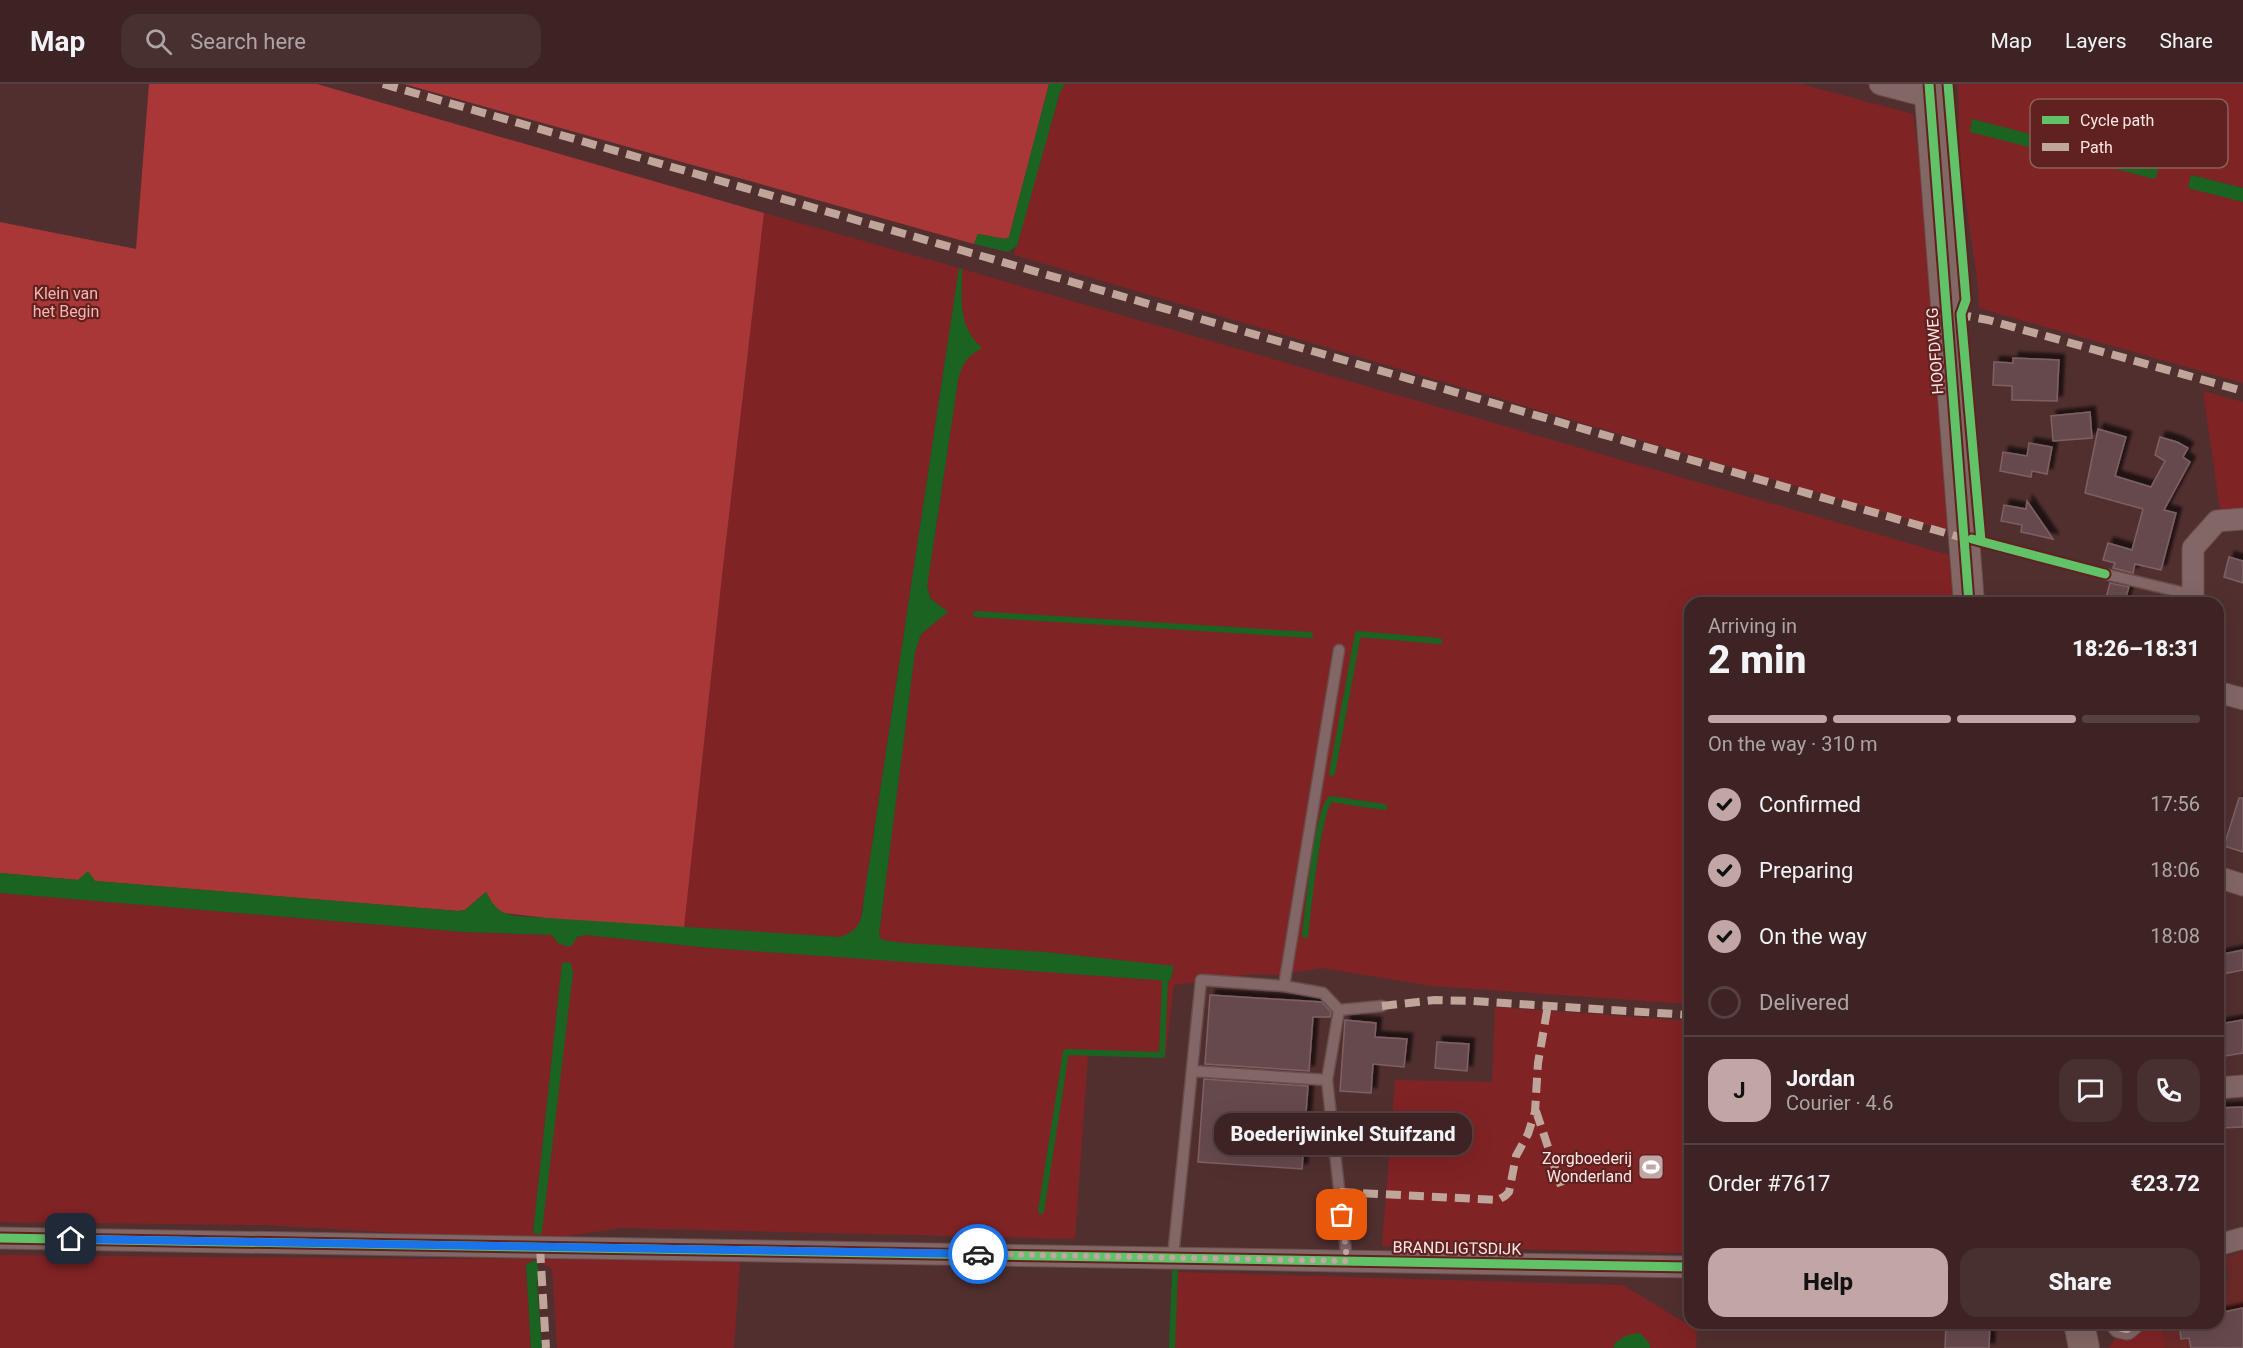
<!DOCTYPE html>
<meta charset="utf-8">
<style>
:root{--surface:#3d2323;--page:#482f30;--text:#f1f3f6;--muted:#ada4a6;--line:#564041;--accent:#c2a6a5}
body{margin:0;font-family:Roboto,sans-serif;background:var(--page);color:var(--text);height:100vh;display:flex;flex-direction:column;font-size:22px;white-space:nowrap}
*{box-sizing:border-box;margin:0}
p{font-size:20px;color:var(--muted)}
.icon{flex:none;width:33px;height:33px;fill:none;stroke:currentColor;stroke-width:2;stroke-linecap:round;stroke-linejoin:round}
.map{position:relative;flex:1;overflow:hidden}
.panel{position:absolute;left:1684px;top:513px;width:540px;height:732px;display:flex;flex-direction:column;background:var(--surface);border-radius:18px;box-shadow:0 6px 24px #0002,0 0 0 2px var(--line)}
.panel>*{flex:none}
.pin{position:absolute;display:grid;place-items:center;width:51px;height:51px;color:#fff;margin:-26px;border-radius:12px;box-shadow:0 3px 9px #0006}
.courier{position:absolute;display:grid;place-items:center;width:60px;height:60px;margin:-30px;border:4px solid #1a73e8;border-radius:50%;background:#fff;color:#222;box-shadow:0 2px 8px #0007}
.bubble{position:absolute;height:42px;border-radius:18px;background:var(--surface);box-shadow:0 6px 24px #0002,0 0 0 2px var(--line);font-size:20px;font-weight:800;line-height:42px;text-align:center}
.summary em{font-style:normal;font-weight:800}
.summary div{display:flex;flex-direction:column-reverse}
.summary{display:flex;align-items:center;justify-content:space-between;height:102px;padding:0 24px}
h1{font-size:39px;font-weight:800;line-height:45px}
.bar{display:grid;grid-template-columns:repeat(4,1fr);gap:9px 6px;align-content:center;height:72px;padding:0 24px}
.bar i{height:8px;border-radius:4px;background:var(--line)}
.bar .selected{background:var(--accent)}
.bar p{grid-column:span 4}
.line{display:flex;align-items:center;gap:15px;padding:0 24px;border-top:2px solid var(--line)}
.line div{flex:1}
.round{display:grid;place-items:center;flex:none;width:63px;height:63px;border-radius:18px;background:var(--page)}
ol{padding:0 24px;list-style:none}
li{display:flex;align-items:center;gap:18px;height:66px}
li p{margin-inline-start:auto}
li .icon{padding:6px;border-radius:50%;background:var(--accent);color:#111;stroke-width:4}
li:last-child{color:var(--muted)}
li i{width:33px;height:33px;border:3px solid var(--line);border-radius:50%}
.cta{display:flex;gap:12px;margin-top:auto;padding:12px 24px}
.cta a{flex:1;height:69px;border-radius:18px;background:var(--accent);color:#111;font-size:24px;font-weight:800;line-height:69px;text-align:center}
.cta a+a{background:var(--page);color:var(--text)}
header{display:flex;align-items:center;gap:36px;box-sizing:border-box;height:84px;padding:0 30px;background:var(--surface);border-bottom:2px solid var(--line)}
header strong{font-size:28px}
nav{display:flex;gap:33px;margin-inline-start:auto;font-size:21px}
.search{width:420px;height:54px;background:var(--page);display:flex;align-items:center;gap:15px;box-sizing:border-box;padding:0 21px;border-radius:18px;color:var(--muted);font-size:22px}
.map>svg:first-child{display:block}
</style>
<header>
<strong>Map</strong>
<div class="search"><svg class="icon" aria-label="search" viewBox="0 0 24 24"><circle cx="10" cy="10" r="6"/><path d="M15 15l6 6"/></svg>Search here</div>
<nav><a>Map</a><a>Layers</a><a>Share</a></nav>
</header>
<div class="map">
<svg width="2243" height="1264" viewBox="0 0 2243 1264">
<defs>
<filter id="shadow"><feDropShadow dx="5.5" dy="-5.5" stdDeviation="1.5" flood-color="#0009"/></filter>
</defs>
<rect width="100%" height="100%" fill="#512f2f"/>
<path fill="#6b2a28" d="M2243 1167V1264H2165L2162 1239H2218L2219 1197 2229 1195 2225 1173Z"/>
<path fill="#802325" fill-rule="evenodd" d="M1065 0H1801L1913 30 1923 102 1928 188 1951 448 1014 171 1060 7Z
M1958 0H2243V104L2191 91 2188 103 2243 118V299L1979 224 1978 201 1960 79Z
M764 129 959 184 860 839 854 848 840 853 684 844 722 492Z
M962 185 1953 472 1956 519H1690V920L1431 902 1321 884 1279 891 1252 890 1174 901 1166 968 1088 972 1075 1155 620 1144 536 1157 265 1141 0 1138V809L464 848 552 851 559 860 585 851 710 864 877 875 882 856 879 851 915 568 921 550 947 528 931 515 927 503 958 297 962 279 970 270C970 254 967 252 964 238 960 220 962 202 962 185ZM1045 868 1174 883 1170 897 901 877ZM568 878 542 1135 539 1151 533 1148 562 880Z
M2203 307 2243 318V425L2220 426Z
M1495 923 1690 937V1169L1382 1162 1395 996 1492 998Z
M0 1171 430 1175 535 1174 740 1178 734 1264H557L552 1185 536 1176 526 1180 531 1264H0Z
M1175 1188 1623 1201 1697 1246 1696 1264H1650V1260L1615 1258 1613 1264H1173Z
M2142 1239H2162L2165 1264H2109L2117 1251Z"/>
<path fill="#aa3737" d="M149 0H317L764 129 722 492 684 844 563 836 503 829 494 823 486 808 465 826 458 827 95 797 88 788 78 796 0 789V138L136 165Z
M404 0H1049L1009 153 1005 155 978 150 974 160Z"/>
<path fill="#1b6321" d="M1049 0H1065L1060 8 1017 162 1008 168 974 160 978 150 1005 155 1009 153Z
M1972 35 2159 83 2155 95 1970 48Z
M2191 91 2243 104V118L2188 104Z
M959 184 962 185C962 216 957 242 982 264 966 273 962 280 958 297L927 503 931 515 948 528 921 550 915 568 879 851 882 856 905 859 1045 868 1174 882 1170 897 710 864 585 851 577 853 571 863 559 860 552 851 464 848 0 809V789L78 796 88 787 95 797 458 827 465 826 486 808C494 823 499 829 516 832L840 853C866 844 861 830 865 807Z
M568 878 571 880 573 889 542 1147 540 1151 533 1149 562 879Z
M536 1176 539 1188 537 1199 542 1264H531L526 1180Z
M1640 1249 1650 1260V1264H1613C1617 1253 1629 1250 1640 1249Z"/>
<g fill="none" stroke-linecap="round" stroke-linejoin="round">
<path stroke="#1b6321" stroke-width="6" d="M976 530 1310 551
M1332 689 1358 550 1439 557
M1305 851C1308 829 1317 726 1331 715L1384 723
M1041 1127 1066 968 1162 971 1165 896
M1172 1264 1175 1188"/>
</g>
<path fill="#664a4e" stroke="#7e6164" stroke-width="1.5" filter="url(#shadow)" d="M2013 274 2059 276 2057 317 2012 316V302L1993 301 1994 278 2013 279Z
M2090 328 2092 354 2053 357 2051 332Z
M2098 345 2126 353 2115 392 2151 403 2165 377 2155 371 2160 353 2177 358 2188 364 2183 373 2190 378 2164 426 2176 429 2161 486 2135 480 2133 489 2113 484 2115 479 2103 476 2108 459 2132 466 2143 425 2085 409Z
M2029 359 2052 363 2047 390 2032 387 2031 393 2000 387 2003 368 2027 372Z
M2027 417 2047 446 2053 455 2021 448 2022 441 2001 437 2004 421 2026 425Z
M2229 473 2243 477V499L2224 493Z
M2110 499 2129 503 2124 519 2106 514Z
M2239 714H2243V768L2224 762Z
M2243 866V886L2218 891V871Z
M1210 911 1322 918 1331 928 1330 933H1313L1309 987 1205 980Z
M1345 936 1376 939 1375 953 1407 955 1404 983 1373 980 1371 1009 1340 1007Z
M2243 936V969L2225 972 2219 940Z
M1437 958 1469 960 1467 987 1435 984Z
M1204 995 1308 1002 1302 1085 1198 1078Z
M2243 1023V1043L2220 1044 2219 1024Z
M2243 1224V1264H2191L2189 1254 2181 1255 2179 1239H2218V1229Z
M1946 1239H1990L1989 1264H1945Z"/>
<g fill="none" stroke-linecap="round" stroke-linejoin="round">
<defs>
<path id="lane" d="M2105 490 2193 511
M1284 902 1323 909 1339 926
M1192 987 1327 996 1339 926 1382 922
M1327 996 1347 1177
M1173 1173 1201 896 1284 902 1339 566"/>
<path id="street" d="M1880 0 1930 13
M2193 519V464L2217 437 2243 435
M2218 608 2243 615
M2218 793 2243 801
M2218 1004 2243 1002
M0 1154 1690 1183
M2218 1161 2243 1154
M2116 1239 2119 1243 2127 1245 2134 1239"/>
<path id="secondary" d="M1929 0 1969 519
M2079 1239 2084 1264"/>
</defs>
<use href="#lane" stroke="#684e4d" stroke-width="13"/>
<use href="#street" stroke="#684e4d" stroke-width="23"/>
<use href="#secondary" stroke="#684e4d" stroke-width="32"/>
<use href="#lane" stroke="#836766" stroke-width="10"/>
<use href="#street" stroke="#836766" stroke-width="21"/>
<use href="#secondary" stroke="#836764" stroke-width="30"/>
<path stroke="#c0a59a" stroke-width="8" stroke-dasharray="15 8" stroke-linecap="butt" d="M383 0 1963 454
M1956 230 1988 236 2243 307
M1382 922 1435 916 1473 917 1690 931
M1536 1027 1561 1102
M1340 1108 1498 1116 1505 1112 1509 1108 1516 1072 1528 1050 1535 1028 1538 979 1548 921
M540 1164 546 1264
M2116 1239 2119 1243 2127 1245 2134 1239"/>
<defs>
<path id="cycleway" d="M1929 0 1969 519
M1948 0 1966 216 1961 230 1981 457
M1972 455 2105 490
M0 1154 1690 1183"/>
</defs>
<use href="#cycleway" stroke="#602220" stroke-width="13"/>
<use href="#cycleway" stroke="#61c268" stroke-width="9"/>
</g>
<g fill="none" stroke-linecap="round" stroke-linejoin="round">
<path stroke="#c2a6a5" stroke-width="6" stroke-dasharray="0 10.8" d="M978 1170 1347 1177 1342 1131"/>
<path stroke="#1a73e8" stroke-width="8" d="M71 1155 978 1170"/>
</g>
<defs>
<symbol id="stadium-square" viewBox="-11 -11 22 22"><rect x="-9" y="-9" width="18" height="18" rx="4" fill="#c2a6a5" stroke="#602220"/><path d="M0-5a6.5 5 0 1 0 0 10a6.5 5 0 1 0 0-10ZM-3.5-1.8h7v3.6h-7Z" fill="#fff"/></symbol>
</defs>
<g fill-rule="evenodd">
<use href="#stadium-square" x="1636" y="1068" width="30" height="30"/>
</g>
<g text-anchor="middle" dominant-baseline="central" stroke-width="4.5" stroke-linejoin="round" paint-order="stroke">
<g font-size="16" fill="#f5b4ae" stroke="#602220">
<text x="66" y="209">Klein van<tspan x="66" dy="18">het Begin</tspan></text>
</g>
<g font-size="16" fill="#ffe6e4" stroke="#602220">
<text transform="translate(1935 267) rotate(-94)">HOOFDWEG</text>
<text transform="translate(1457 1164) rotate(1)">BRANDLIGTSDIJK</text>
</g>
<g font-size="16" fill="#ffe6e4" stroke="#602220" text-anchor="end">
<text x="1632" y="1074">Zorgboederij<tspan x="1632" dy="18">Wonderland</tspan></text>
</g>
</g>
<rect x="2030" y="15" width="198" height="69" rx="9" fill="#602220" stroke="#905d5b" stroke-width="1.5"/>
<rect x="2042" y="32" width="27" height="8" fill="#61c268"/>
<rect x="2042" y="59" width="27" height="8" fill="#c0a59a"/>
<g font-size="16" fill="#ffe6e4">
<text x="2080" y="42">Cycle path</text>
<text x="2080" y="69">Path</text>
</g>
</svg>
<div class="pin" style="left:1342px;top:1131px;background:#ea580c"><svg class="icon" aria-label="bag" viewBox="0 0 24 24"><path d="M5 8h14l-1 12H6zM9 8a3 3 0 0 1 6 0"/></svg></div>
<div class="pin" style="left:71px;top:1155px;background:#1f2937"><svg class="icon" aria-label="home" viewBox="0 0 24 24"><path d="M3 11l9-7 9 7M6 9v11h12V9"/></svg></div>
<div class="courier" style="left:978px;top:1170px"><svg class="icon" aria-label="car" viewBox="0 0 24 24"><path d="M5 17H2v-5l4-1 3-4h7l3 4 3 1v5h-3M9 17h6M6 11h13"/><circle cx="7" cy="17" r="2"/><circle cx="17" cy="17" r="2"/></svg></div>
<div class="bubble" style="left:1214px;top:1029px;width:258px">Boederijwinkel Stuifzand</div>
<section class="panel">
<div class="summary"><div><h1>2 min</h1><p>Arriving in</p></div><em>18:26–18:31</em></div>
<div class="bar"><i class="selected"></i><i class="selected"></i><i class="selected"></i><i></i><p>On the way · 310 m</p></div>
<ol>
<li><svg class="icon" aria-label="check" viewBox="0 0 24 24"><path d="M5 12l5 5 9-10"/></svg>Confirmed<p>17:56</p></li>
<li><svg class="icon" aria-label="check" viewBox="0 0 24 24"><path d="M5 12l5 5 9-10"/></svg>Preparing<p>18:06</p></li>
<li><svg class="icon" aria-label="check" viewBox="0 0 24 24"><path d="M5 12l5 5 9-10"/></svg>On the way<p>18:08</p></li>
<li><i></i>Delivered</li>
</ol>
<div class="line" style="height:108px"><b class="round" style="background:var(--accent);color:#111">J</b><div><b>Jordan</b><p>Courier · 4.6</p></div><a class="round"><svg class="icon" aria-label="chat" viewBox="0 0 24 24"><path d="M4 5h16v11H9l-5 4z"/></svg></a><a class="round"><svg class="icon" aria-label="phone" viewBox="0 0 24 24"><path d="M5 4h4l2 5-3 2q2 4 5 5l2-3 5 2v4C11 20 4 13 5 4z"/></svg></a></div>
<div class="line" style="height:78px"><div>Order #7617</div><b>€23.72</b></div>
<div class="cta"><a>Help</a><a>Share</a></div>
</section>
</div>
